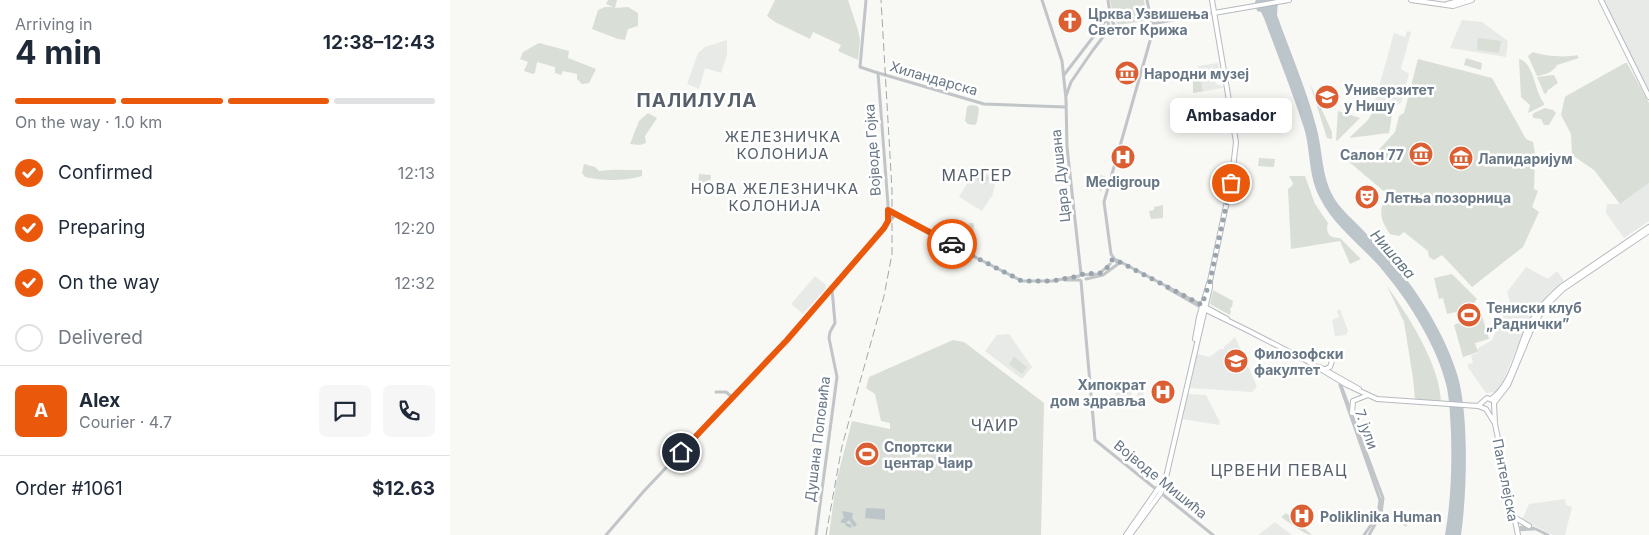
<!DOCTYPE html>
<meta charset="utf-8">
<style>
:root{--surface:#fff;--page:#f6f6f7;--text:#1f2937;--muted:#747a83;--line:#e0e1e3;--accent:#ea580c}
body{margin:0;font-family:Inter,sans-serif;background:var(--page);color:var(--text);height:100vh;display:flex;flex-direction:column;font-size:19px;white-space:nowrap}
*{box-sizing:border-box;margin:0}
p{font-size:16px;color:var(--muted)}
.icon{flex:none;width:28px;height:28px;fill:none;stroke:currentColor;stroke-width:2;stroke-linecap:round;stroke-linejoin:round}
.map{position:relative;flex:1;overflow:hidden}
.sheet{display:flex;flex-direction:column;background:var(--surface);width:450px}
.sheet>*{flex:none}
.pin{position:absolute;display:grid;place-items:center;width:42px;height:42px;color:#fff;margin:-21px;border:2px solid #fff;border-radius:50%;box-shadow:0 1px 5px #0007}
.courier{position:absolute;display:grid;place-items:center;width:50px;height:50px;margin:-25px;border:4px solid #ea580c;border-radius:50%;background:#fff;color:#222;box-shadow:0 1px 6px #0007}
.bubble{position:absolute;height:35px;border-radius:8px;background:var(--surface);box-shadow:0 2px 12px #0003;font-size:16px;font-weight:700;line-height:35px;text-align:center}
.head em{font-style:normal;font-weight:700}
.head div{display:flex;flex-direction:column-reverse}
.head{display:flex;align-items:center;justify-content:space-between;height:85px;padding:0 15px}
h1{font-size:32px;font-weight:700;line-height:38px}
.bar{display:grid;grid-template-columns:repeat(4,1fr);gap:8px 5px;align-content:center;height:60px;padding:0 15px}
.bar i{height:6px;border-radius:4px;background:var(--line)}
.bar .current{background:var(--accent)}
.bar p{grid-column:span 4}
.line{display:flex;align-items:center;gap:12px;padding:0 15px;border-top:1px solid var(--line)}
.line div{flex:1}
.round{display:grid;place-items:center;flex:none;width:52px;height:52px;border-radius:8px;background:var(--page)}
ol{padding:0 15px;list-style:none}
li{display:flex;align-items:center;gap:15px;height:55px}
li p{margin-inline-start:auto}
li .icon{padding:5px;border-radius:50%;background:var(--accent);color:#fff;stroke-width:4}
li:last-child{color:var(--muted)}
li i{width:28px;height:28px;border:2px solid var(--line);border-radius:50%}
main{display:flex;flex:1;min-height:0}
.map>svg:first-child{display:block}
</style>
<main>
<section class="sheet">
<div class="head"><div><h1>4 min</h1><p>Arriving in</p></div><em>12:38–12:43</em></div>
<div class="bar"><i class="current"></i><i class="current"></i><i class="current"></i><i></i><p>On the way · 1.0 km</p></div>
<ol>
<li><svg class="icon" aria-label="check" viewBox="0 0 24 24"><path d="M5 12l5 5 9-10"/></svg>Confirmed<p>12:13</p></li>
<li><svg class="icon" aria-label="check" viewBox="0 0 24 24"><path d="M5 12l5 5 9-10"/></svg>Preparing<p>12:20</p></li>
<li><svg class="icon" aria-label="check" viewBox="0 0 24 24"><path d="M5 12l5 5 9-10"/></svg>On the way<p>12:32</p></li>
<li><i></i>Delivered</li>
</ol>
<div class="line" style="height:90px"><b class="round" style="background:var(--accent);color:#fff">A</b><div><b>Alex</b><p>Courier · 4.7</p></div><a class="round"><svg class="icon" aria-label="chat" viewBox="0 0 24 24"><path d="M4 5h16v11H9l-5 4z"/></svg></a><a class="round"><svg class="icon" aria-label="phone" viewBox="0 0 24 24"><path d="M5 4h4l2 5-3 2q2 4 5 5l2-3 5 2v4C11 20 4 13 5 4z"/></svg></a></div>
<div class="line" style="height:65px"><div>Order #1061</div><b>$12.63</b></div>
</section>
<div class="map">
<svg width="1199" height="535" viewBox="0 0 1199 535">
<rect width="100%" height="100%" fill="#f8f8f5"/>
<path fill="#e8eae8" d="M1153 0H1199V92L1177 49Z
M1012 20 1032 22 1058 41 1056 57 1000 48Z
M957 31 961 32 951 69 959 74 951 103 944 106 925 101 944 33 955 37Z
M277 40V55L271 73 255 68 249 89 237 84 248 53 255 47Z
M768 63 771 75 764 77 766 84 772 86 773 88 743 93V76L749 73 748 66Z
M527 167 546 180 542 197H541L532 211 509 197Z
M1199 183V221L1174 238 1156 213 1157 204H1170Z
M1076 267 1098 279 1107 271 1114 281 1099 293 1082 315 1075 327 1051 387 1046 392 1036 393 1019 369 1017 364 1023 363 1021 355 1028 353 1027 349 1042 340 1060 302 1057 292Z
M365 276 376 285V288L353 314 341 304Z
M890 309 898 331 896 335 885 336 882 320 889 317 887 311Z
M559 334 582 367 572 379 535 351 547 335Z
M785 337 807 387 802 392 740 388 747 354 760 357 770 349H774V347Z
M667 384 695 388 692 401 687 400 688 391H682L681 397 677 396 676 399 665 396Z
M738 394 756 395 770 422 769 425 733 419Z
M1115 499 1116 505 1122 507 1115 535H1103L1072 520 1079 504Z
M825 522 842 535H808Z"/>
<path fill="#d9ded6" d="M158 0H167L165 8 178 7 188 13V26L178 29 175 40 168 39 142 29 148 10 155 7H163L156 4Z
M325 0H398L408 30 410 40 408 60 388 51 391 45 363 32 360 39 325 22 317 16Z
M660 0H694L697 18 694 21 668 25 664 19Z
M1028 38 1051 41 1049 53 1027 50Z
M89 43 119 51 118 58 146 69 139 83 132 84 127 79V74L113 71 111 75 105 73V67L87 62 85 73 83 74 74 71 78 62 70 59 73 52Z
M1083 52C1094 56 1116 58 1127 55L1129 58 1107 65C1104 72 1094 75 1087 76L1078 56Z
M1016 58 1032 63 1031 70 1014 65Z
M968 59 1042 78 1076 139 1083 142 1085 154 1084 189 1088 191 1082 207 1089 212 1073 247 1022 287 992 255 984 260 979 257 978 251 954 232 949 236 940 234C928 216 930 212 936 193L898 161V156H923L945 132 949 116 954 113Z
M1069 59C1084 62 1085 94 1094 103V105L1078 113 1080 105 1071 97Z
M1175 63H1177L1199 103V183L1170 204 1144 170 1122 155 1121 134 1111 115 1115 97 1118 95Z
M749 73 753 91 743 93V76Z
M1104 75 1108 83 1098 90 1096 94 1094 93 1087 77Z
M860 84 882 132V139L877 138Z
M520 105 527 106 529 109 527 122 525 125 518 124 515 121 517 107Z
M926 106 936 109V112L942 114 939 133 899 138 918 120Z
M1095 108 1103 110 1106 113 1099 125H1094L1091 119 1084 118 1082 116 1084 113Z
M888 111 910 118 887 141 886 140Z
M198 113 207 118 195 136 196 143 190 145 180 144 189 121Z
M809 158 825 159 824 167 808 166Z
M134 164 145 167 149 171C164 169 177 170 192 170V176C174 181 153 181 135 177L132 173Z
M527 170 539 178 535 185 523 177Z
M645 173 656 177 651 192 643 179Z
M249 174 261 175 259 188 248 186Z
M839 176H855L865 204 878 223C875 233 880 239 890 238L911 259 900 264 890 241 841 249 838 189 842 186 843 183Z
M713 205V218L701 219 699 211 704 210V207Z
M519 223H523L524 225 522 248 519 246 516 247Z
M1002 274 1027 299 1023 304 1032 316 1039 339 1025 343 1028 352 1013 357 1004 325 1009 323 1006 312 997 314 993 298 989 299 984 278Z
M937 286C958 315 990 365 991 402L965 399 963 378 954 322Z
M763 290 783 301 782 307 780 308V310H781L780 315 760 304Z
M503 340 514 342 594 403 591 535H379L386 483 402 421 440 429V423L431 421 425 394 416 388 419 377Z
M564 357 577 367 572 374 559 364Z
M942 509 947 513 949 510 961 519 956 527 940 515Z
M836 513 862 535C854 535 838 521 831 517Z"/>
<path fill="#bcc5ca" d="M806 0H828L827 15C840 52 856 88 866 126 873 150 871 176 884 198 890 208 899 216 907 224 921 239 937 254 950 271 974 301 997 340 1008 377 1019 417 1017 493 1011 535H995C1001 501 1002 467 1001 433 1000 418 1000 403 997 388 988 348 960 303 934 272 914 247 884 227 870 198 858 176 861 151 854 128 842 91 827 54 814 18L811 12 807 11 805 2Z
M416 508 435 509V520L415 518Z
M392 511 403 513 402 518 407 525 404 527 399 520 396 523 402 525 401 528 396 526 395 523H391V520L394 518Z"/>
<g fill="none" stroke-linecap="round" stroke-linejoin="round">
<defs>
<path id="secondary" d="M961 0 1003 6 1022 0
M1151 0 1199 97
M997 4 1012 0
M764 13 839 0
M755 307 777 319
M752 308 797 330 863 364
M745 339 749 317 759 283
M862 364 897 385 927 399 1028 406 1036 409 1044 422
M870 367 909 389
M875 369 880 367 882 361
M1041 399C1062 385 1067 352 1077 330 1084 313 1097 299 1111 287L1199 227
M1028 406 1037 398 1042 400
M902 413 903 401 918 395
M1064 517 1079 526
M676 535 712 483
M680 535 710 494 714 486 760 287V281L782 177 786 142 762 0
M1068 535 1045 424 1044 403 1058 385 1081 330 1094 308 1113 289 1199 231"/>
</defs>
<use href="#secondary" stroke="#b6babf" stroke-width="6"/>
<path stroke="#c1c5c8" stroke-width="3" d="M416 0 410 67 425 72 534 104 616 107
M592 0 612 61 616 99 617 147 631 274
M658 0C660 10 659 25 670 29
M697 0 702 24
M645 19 649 21 650 26
M657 33 659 26 658 22
M428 73 438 205 437 225
M614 75 660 15
M616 96 621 82 643 50 656 33 666 30 764 13
M438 210 514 251
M513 254a5 5 0 1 1 10 0a5 5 0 1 1-10 0Z
M523 256 572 281H602L629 276
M667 260 752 305
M630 275 649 274 660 264
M636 279 653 275 668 264 661 254 654 202 702 34V24
M615 280H630
M631 281 645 440 763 535
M717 288 752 308
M889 380 933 498 931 514 919 535
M890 385 930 500 928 515 914 535
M266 392H276L282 397
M1067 529C1078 523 1087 530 1098 535
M1067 530 1083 529
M156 535 194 491 337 340 446 214
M366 535 387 377 379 338 380 332 385 323 382 289"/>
<use href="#secondary" stroke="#fff" stroke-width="4"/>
<path stroke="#a2a8ae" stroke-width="1" stroke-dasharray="8 4" stroke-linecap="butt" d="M376 535 392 446 434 296 442 254V190L431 0"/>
</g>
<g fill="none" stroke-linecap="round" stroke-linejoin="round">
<path stroke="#9aa4ac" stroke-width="5" stroke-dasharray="0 9" d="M502 244 514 251 518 249 521 250 523 256 572 281H602L629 276C642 268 650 283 662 260L664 259 752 305 760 281 781 183"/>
<path stroke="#ea580c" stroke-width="6" d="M231 452 337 340 434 228 438 221V210L502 244"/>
</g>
<defs>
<symbol id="church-disc" viewBox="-11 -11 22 22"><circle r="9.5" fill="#db5f32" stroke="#fff"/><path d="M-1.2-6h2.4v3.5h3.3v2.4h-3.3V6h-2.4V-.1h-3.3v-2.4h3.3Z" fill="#fff"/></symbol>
<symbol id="museum-disc" viewBox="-11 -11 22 22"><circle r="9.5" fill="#db5f32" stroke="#fff"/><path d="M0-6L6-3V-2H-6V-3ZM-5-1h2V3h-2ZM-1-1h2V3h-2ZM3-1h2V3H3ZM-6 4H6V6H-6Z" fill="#fff"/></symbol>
<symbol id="university-disc" viewBox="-11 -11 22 22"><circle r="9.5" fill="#db5f32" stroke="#fff"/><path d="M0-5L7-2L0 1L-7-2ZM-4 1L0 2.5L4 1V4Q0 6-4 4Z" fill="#fff"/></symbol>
<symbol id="hospital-disc" viewBox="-11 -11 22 22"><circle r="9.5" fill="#db5f32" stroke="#fff"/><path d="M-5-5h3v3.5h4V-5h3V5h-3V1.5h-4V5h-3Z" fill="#fff"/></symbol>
<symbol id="theatre-disc" viewBox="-11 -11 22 22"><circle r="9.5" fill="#db5f32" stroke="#fff"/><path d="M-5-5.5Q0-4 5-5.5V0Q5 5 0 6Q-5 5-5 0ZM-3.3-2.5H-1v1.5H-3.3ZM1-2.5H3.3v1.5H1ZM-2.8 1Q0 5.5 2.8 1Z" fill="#fff"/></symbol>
<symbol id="stadium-disc" viewBox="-11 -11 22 22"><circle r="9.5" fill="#db5f32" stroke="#fff"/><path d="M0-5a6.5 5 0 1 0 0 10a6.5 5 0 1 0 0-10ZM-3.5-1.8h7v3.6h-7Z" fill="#fff"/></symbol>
</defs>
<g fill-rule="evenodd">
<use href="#church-disc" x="606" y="7" width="28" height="28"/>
<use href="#museum-disc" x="663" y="59" width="28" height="28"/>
<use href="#university-disc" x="863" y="83" width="28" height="28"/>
<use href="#museum-disc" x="957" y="140" width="28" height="28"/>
<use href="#hospital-disc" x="659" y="143" width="28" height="28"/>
<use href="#museum-disc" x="997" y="144" width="28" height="28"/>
<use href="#theatre-disc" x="903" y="183" width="28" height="28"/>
<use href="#stadium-disc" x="1005" y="301" width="28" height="28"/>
<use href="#university-disc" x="772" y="347" width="28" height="28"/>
<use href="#hospital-disc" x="699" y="378" width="28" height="28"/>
<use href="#stadium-disc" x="403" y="440" width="28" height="28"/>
<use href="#hospital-disc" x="838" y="502" width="28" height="28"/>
</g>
<g text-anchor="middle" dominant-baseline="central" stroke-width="5" stroke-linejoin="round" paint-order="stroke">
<g font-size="14" font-weight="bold" fill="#687785" stroke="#fff" text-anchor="start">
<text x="638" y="13">Црква Узвишења<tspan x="638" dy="16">Светог Крижа</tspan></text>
<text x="694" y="73">Народни музеј</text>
<text x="894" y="89">Универзитет<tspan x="894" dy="16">у Нишу</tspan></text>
<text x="954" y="154" text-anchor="end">Салон 77</text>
<text x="1028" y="158">Лапидаријум</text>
<text x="673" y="181" text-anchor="middle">Medigroup</text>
<text x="934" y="197">Летња позорница</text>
<text x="1036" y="307">Тениски клуб<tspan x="1036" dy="16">„Раднички”</tspan></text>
<text x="804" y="353">Филозофски<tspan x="804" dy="16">факултет</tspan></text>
<text x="696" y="384" text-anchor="end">Хипократ<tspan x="696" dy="16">дом здравља</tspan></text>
<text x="434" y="446">Спортски<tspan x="434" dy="16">центар Чаир</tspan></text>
<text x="870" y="516">Poliklinika Human</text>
</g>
<g font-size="14" fill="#687785" stroke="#fff">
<text transform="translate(484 78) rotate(16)">Хиландарска</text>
<text transform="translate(422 150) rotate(-94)">Војводе Гојка</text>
<text transform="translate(610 176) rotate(-96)">Цара Душана</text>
<text transform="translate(917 429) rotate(70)">7. јули</text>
<text transform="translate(367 439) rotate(-83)">Душана Поповића</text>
<text transform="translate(711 479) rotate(39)">Војводе Мишића</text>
<text transform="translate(1056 480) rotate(79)">Пантелејска</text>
</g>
<g font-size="15" letter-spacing="1" fill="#56606a" stroke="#fff">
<text x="333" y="136">ЖЕЛЕЗНИЧКА<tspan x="333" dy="17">КОЛОНИЈА</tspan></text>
<text x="325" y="188">НОВА ЖЕЛЕЗНИЧКА<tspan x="325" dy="17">КОЛОНИЈА</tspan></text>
</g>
<g font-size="15" font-style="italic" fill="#647780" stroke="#fff">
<text transform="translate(943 254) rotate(49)">Нишава</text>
</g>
<g font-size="16" letter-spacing="1" fill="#56606a" stroke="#fff">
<text x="527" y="175">МАРГЕР</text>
<text x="545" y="425">ЧАИР</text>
<text x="829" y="470">ЦРВЕНИ ПЕВАЦ</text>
</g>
<g font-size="19" font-weight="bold" letter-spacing="1" fill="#56606a" stroke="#fff">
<text x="247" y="100">ПАЛИЛУЛА</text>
</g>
</g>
</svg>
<div class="pin" style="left:781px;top:183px;background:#ea580c"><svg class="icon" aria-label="bag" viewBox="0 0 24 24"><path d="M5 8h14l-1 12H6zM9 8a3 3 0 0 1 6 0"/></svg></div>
<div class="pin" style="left:231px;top:452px;background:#1f2937"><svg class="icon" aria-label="home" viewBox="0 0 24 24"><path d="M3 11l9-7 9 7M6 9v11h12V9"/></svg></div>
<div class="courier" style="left:502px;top:244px"><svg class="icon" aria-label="car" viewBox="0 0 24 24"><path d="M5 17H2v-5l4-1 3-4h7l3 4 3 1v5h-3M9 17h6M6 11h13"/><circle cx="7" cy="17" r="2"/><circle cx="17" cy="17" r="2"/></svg></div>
<div class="bubble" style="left:720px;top:98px;width:122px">Ambasador</div>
</div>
</main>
